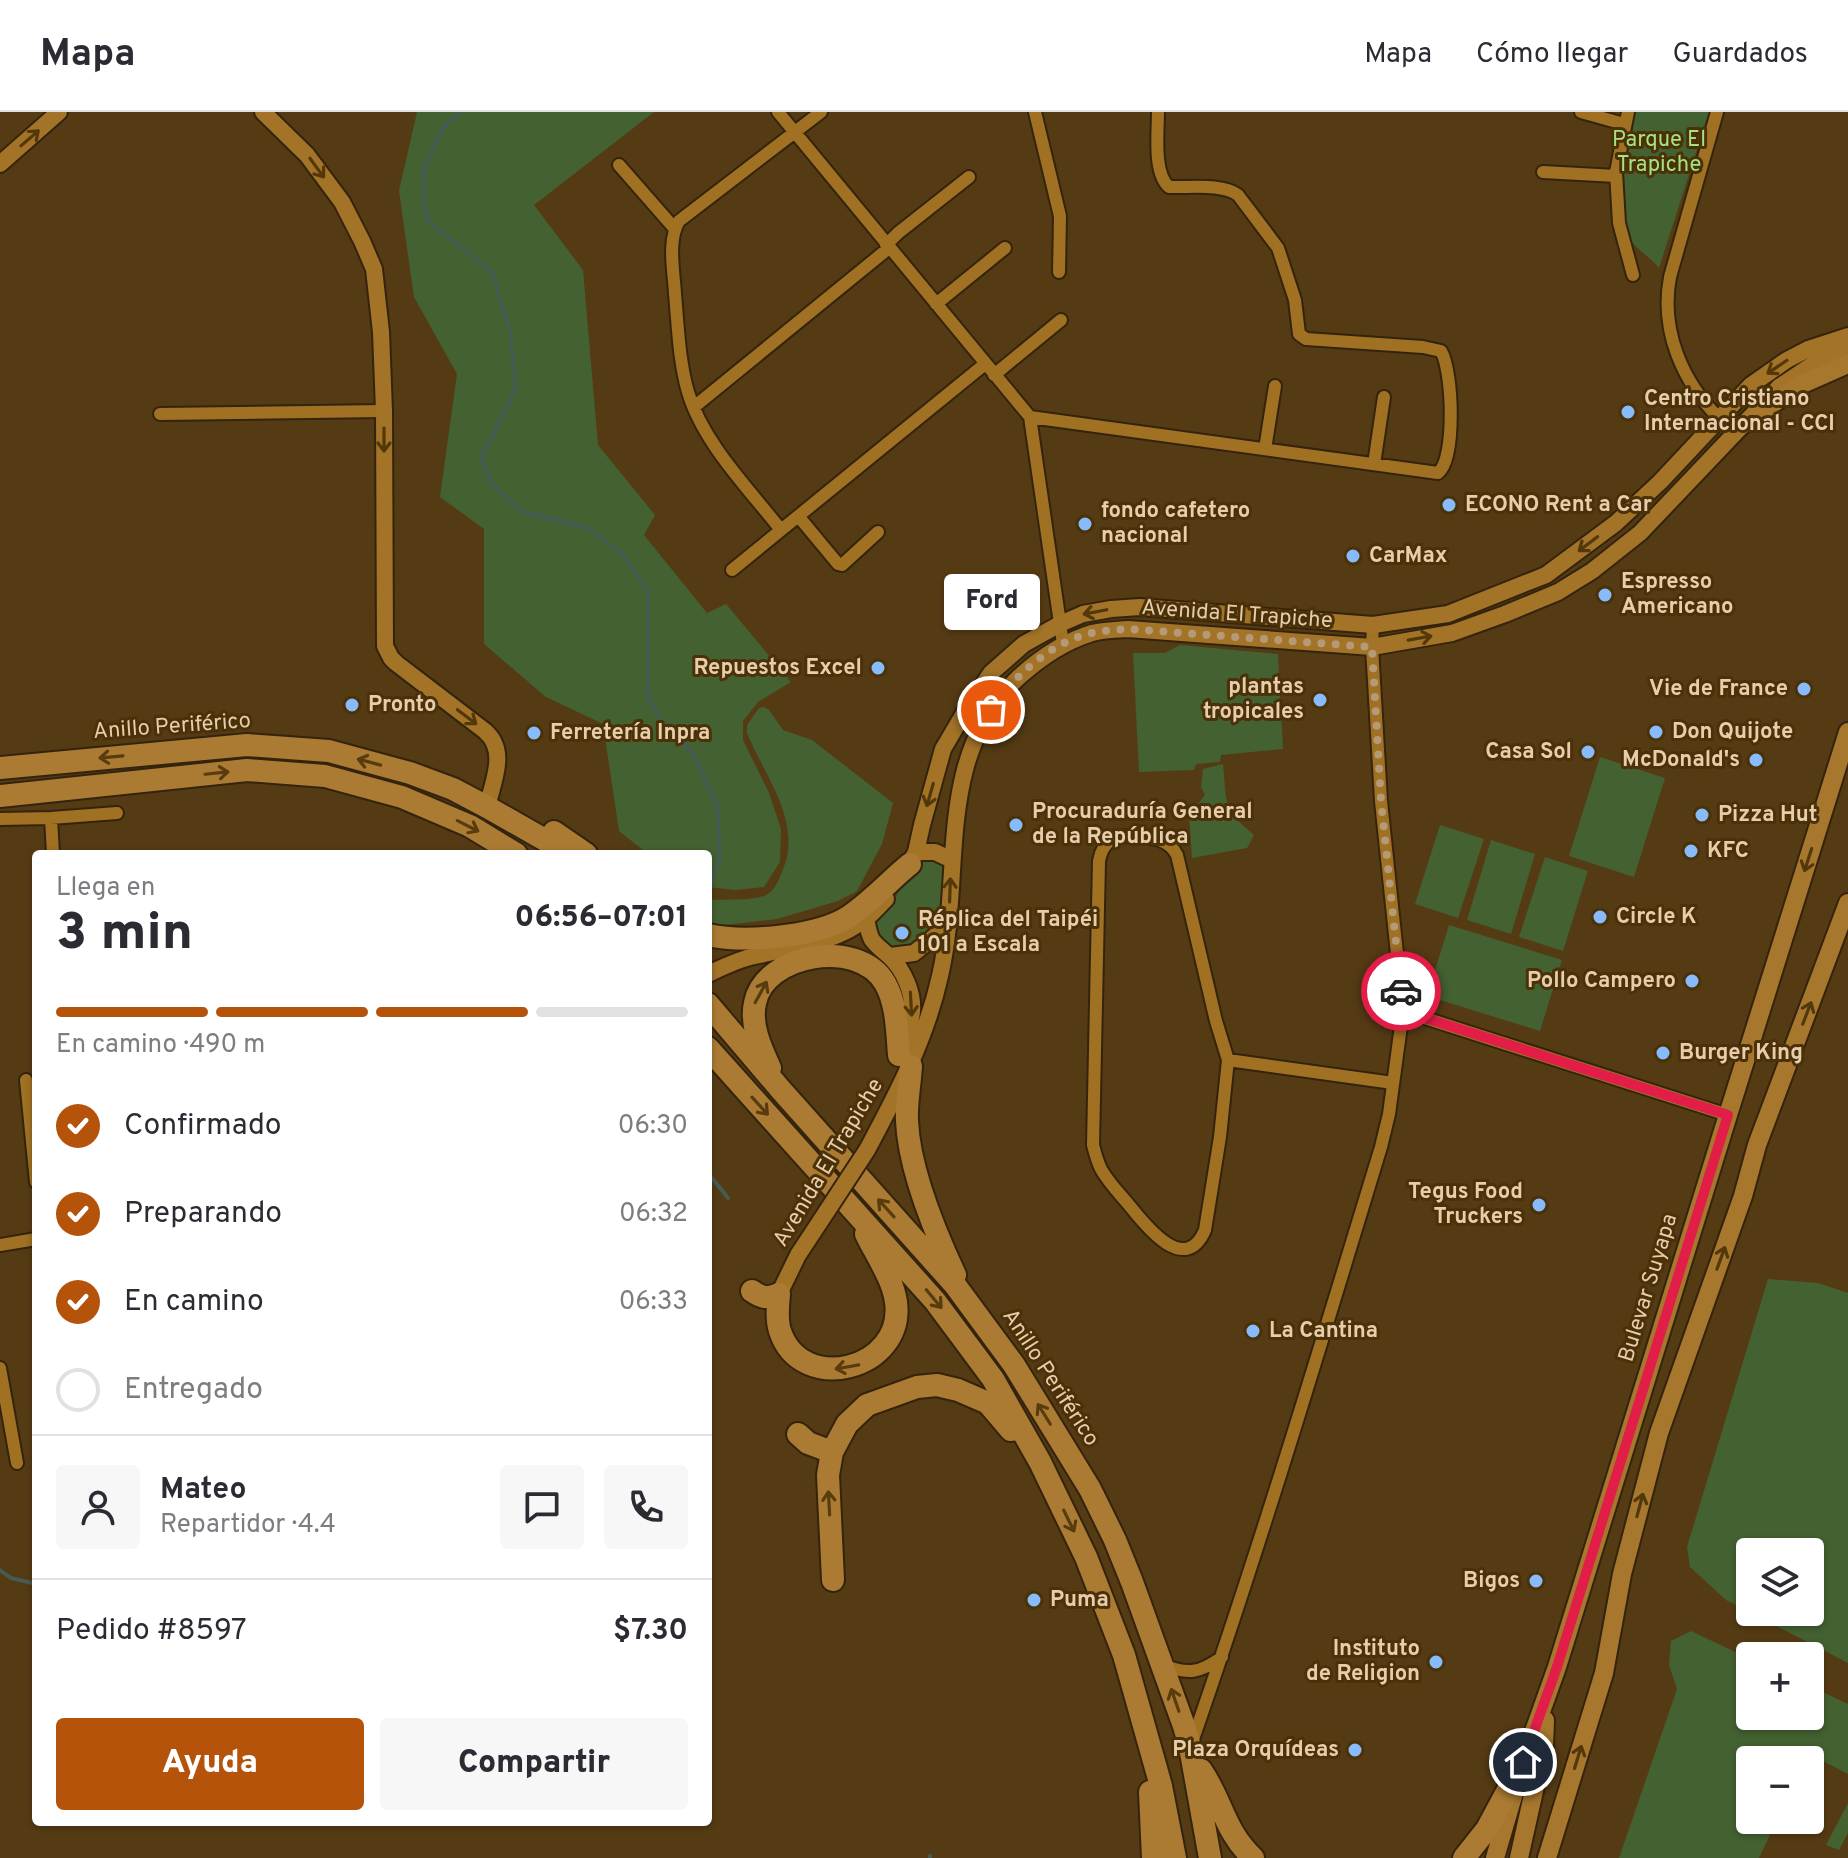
<!DOCTYPE html>
<html lang="es">
<meta charset="utf-8">
<style>
:root{--surface:#fff;--page:#f7f7f7;--text:#2b2b33;--muted:#7c7c81;--line:#e1e1e2;--accent:#b45309}
body{margin:0;font-family:Overpass,sans-serif;background:var(--page);color:var(--text);height:100vh;display:flex;flex-direction:column;font-size:30px;white-space:nowrap}
*{box-sizing:border-box;margin:0}
p{font-size:26px;color:var(--muted)}
.icon{flex:none;width:44px;height:44px;fill:none;stroke:currentColor;stroke-width:2;stroke-linecap:round;stroke-linejoin:round}
.map{position:relative;flex:1;overflow:hidden}
.side{position:absolute;left:32px;top:738px;width:680px;height:976px;display:flex;flex-direction:column;background:var(--surface);border-radius:8px;box-shadow:0 2px 6px #0004}
.side>*{flex:none}
.fabs{position:absolute;left:1736px;top:1426px;display:grid;gap:16px}
.fabs a{display:grid;place-items:center;width:88px;height:88px;border-radius:8px;background:var(--surface);box-shadow:0 2px 6px #0004;font-size:40px}
.pin{position:absolute;display:grid;place-items:center;width:68px;height:68px;color:#fff;margin:-34px;border:4px solid #fff;border-radius:50%;box-shadow:0 2px 8px #0007}
.courier{position:absolute;display:grid;place-items:center;width:80px;height:80px;margin:-40px;border:6px solid #e11d48;border-radius:50%;background:#fff;color:#222;box-shadow:0 2px 10px #0007}
.bubble{position:absolute;height:56px;border-radius:8px;background:var(--surface);box-shadow:0 2px 6px #0004;font-size:26px;font-weight:800;line-height:56px;text-align:center}
.headline em{font-style:normal;font-weight:800}
.headline div{display:flex;flex-direction:column-reverse}
.headline{display:flex;align-items:center;justify-content:space-between;height:136px;padding:0 24px}
h1{font-size:52px;font-weight:800;line-height:60px}
.bar{display:grid;grid-template-columns:repeat(4,1fr);gap:12px 8px;align-content:center;height:96px;padding:0 24px}
.bar i{height:10px;border-radius:6px;background:var(--line)}
.bar .active{background:var(--accent)}
.bar p{grid-column:span 4}
.line{display:flex;align-items:center;gap:20px;padding:0 24px;border-top:2px solid var(--line)}
.line div{flex:1}
.round{display:grid;place-items:center;flex:none;width:84px;height:84px;border-radius:8px;background:var(--page)}
ol{padding:0 24px;list-style:none}
li{display:flex;align-items:center;gap:24px;height:88px}
li p{margin-inline-start:auto}
li .icon{padding:8px;border-radius:50%;background:var(--accent);color:#fff;stroke-width:4}
li:last-child{color:var(--muted)}
li i{width:44px;height:44px;border:4px solid var(--line);border-radius:50%}
.cta{display:flex;gap:16px;margin-top:auto;padding:16px 24px}
.cta a{flex:1;height:92px;border-radius:8px;background:var(--accent);color:#fff;font-size:32px;font-weight:800;line-height:92px;text-align:center}
.cta a+a{background:var(--page);color:var(--text)}
header{display:flex;align-items:center;gap:48px;box-sizing:border-box;height:112px;padding:0 40px;background:var(--surface);border-bottom:2px solid var(--line)}
header strong{font-size:38px}
nav{display:flex;gap:44px;margin-inline-start:auto;font-size:28px}
.map>svg:first-child{display:block}
</style>
<header>
<strong>Mapa</strong>
<nav><a>Mapa</a><a>Cómo llegar</a><a>Guardados</a></nav>
</header>
<div class="map">
<svg width="1848" height="1746" viewBox="0 0 1848 1746">
<rect width="100%" height="100%" fill="#553b14"/>
<path fill="#446131" fill-rule="evenodd" d="M417 0H654L534 93 583 158 598 333 655 403 644 423 707 501 726 492 791 570 758 590 743 609V628L769 681 781 717 780 750 764 775 735 778 708 775V742H648L619 719 603 612 546 585 484 532V417L440 385 457 262 414 185 399 79Z
M1634 0H1709L1659 156C1650 145 1639 139 1632 130 1626 123 1625 109 1625 100 1621 61 1623 37 1634 0Z
M1180 533 1278 542 1283 637 1221 643 1220 650 1196 652 1194 658 1139 660 1133 541H1165Z
M764 595 769 598 783 618 812 628 893 691 882 732 857 779 838 789 777 807 708 815V788C724 787 749 789 764 784 774 780 778 770 782 760 804 711 765 665 747 621V613L759 596Z
M1600 645 1665 666 1634 765 1569 744Z
M1223 652C1227 691 1222 697 1254 723L1247 736 1192 746 1189 703 1205 683 1201 675 1203 657Z
M1440 713 1484 727 1458 806 1415 792Z
M1491 728 1535 742 1511 822 1467 808Z
M1545 745 1588 759 1563 839 1519 825Z
M917 747 946 750 943 813 916 835 897 841 877 825 872 806 895 786Z
M1449 813 1562 848 1540 919 1427 884Z
M1768 1167 1818 1171 1848 1181V1551L1726 1488 1690 1455 1687 1435ZM1750 1440H1810V1500H1750Z
M1691 1519 1750 1547V1604H1810V1574L1848 1592V1662L1811 1643 1808 1648H1750V1708H1777L1759 1746H1619L1677 1577 1669 1553 1671 1529Z
M1848 1691V1721L1839 1738 1826 1733Z"/>
<g fill="none" stroke-linecap="round" stroke-linejoin="round">
<path stroke="#465b51" stroke-width="4" d="M460 0 443 16 424 56 423 86 428 109 492 160 510 220 516 276 481 346 492 373 523 400 588 416 623 443 648 480V586L668 617 692 640 717 694 720 745 708 783
M708 1061 728 1086
M0 1458 11 1466 36 1472
M930 1744V1746"/>
<defs>
<path id="street" d="M778 0 1030 305 1063 532
M1035 0 1060 104 1059 160
M1581 0 1624 12
M1628 0 1616 60 1619 111 1633 163
M1717 0 1670 165C1660 218 1682 270 1720 307
M619 53 675 117
M1543 60 1616 64
M886 133 898 121 969 65
M936 192 1005 136
M994 263 1061 208
M694 295 889 136
M160 302 384 299
M1030 305 1438 361C1456 347 1453 259 1441 239L1423 235 1306 227 1299 222 1295 188 1278 136 1238 83C1222 71 1188 76 1169 75 1153 61 1158 21 1158 0
M1265 337 1275 274
M1374 352 1384 285
M799 405 838 452 842 453 878 420
M781 418C749 377 703 331 688 280 679 249 678 215 675 182 674 160 667 129 679 109L821 0
M732 458 985 252
M51 706 53 742
M0 707 51 706 117 701
M1134 724C1152 726 1168 726 1177 743L1216 909 1228 948 1220 1025 1205 1118C1185 1165 1145 1113 1129 1093 1119 1081 1108 1070 1101 1057 1097 1049 1095 1041 1093 1033L1099 749C1103 728 1114 724 1134 724Z
M1403 899 1728 1003
M1228 948 1393 971
M26 968 36 1070
M0 1133 36 1127
M0 1256 17 1351
M1163 1553C1188 1563 1200 1561 1222 1545
M1191 1633C1260 1435 1320 1235 1381 1035L1389 1002 1403 899 1381 689 1372 535 1373 513"/>
<path id="secondary" d="M263 0 307 43 342 90 362 129 374 157 381 220 384 299 385 534 391 546 396 551 485 619C508 639 493 669 487 695
M0 52 59 0
M916 740H935L952 748
M906 759 916 740 922 713 943 637 963 603 991 561 1024 532 1060 512 1083 502 1111 497 1140 495 1373 513 1448 502 1546 463 1616 411 1660 370 1751 273 1787 248 1808 237 1848 224
M866 806C870 829 871 829 888 843 904 857 916 884 911 906 909 916 904 926 901 936
M890 844 914 841 949 813
M708 862C723 855 739 847 755 844 794 835 836 832 868 805 874 800 880 793 886 787
M867 1038C897 982 926 927 940 864 964 761 933 645 1019 565 1041 545 1063 530 1092 521 1103 518 1116 518 1128 517L1372 535 1452 521 1505 502 1558 480 1592 459 1640 421 1779 275 1818 249 1848 238
M779 1182 798 1143 827 1099"/>
<path id="primary" d="M1744 312 1798 274 1848 252
M1495 1746 1523 1650 1557 1555 1728 1003 1848 620
M1519 1746 1544 1634 1545 1608
M1547 1746 1604 1561 1622 1462 1659 1321 1743 1084 1757 1033 1848 791"/>
<path id="highway" d="M0 656 247 633 329 639 410 661 453 677 487 695 552 732 565 742
M0 684 247 658 325 664 402 685 470 714 516 742
M554 720 586 742
M708 823C745 831 810 825 843 808 865 796 890 768 910 752
M708 892 781 978 955 1173 1014 1253 1090 1377 1115 1428 1132 1470 1184 1614 1190 1635 1210 1746
M708 936 935 1189 993 1267 1040 1350 1086 1445 1124 1543 1161 1674 1175 1746
M911 954C910 972 906 991 907 1009 909 1056 935 1120 955 1163
M770 956C761 936 750 913 755 891 764 842 858 825 885 871 897 892 897 919 899 943
M752 1179C762 1186 767 1187 779 1182 778 1194 776 1207 780 1219 801 1284 905 1258 896 1190 893 1167 876 1143 866 1122
M798 1322 808 1331 832 1340
M833 1468 828 1363 832 1340 847 1312 867 1293 917 1275 937 1273 958 1278 988 1291 1011 1318
M1201 1658C1222 1688 1224 1719 1253 1746
M1150 1680 1153 1746
M1464 1746 1487 1717 1523 1650"/>
</defs>
<use href="#street" stroke="#34240d" stroke-width="16"/>
<use href="#secondary" stroke="#34240d" stroke-width="20"/>
<use href="#primary" stroke="#34240d" stroke-width="22"/>
<use href="#highway" stroke="#34240d" stroke-width="26"/>
<use href="#street" stroke="#a07023" stroke-width="12"/>
<use href="#secondary" stroke="#a37328" stroke-width="16"/>
<use href="#primary" stroke="#a7772d" stroke-width="18"/>
<use href="#highway" stroke="#ab7b33" stroke-width="22"/>
<defs>
<path id="secondary-bridge" d="M827 1099 867 1038"/>
</defs>
<use href="#secondary-bridge" stroke="#34240d" stroke-width="20" stroke-linecap="butt"/>
<use href="#secondary-bridge" stroke="#a37328" stroke-width="16"/>
</g>
<defs><path id="oneway-shaft" d="M-6 0H5M1.5-3L5.5 0L1.5 3" fill="none" stroke-width="1.6" stroke-linecap="round" stroke-linejoin="round" transform="scale(2)"/></defs>
<g stroke="#53380a">
<use href="#oneway-shaft" transform="translate(30 26) rotate(-41)"/>
<use href="#oneway-shaft" transform="translate(317 56) rotate(54)"/>
<use href="#oneway-shaft" transform="translate(1777 255) rotate(146)"/>
<use href="#oneway-shaft" transform="translate(384 328) rotate(90)"/>
<use href="#oneway-shaft" transform="translate(1588 432) rotate(143)"/>
<use href="#oneway-shaft" transform="translate(1095 500) rotate(169)"/>
<use href="#oneway-shaft" transform="translate(1420 526) rotate(-10)"/>
<use href="#oneway-shaft" transform="translate(467 605) rotate(37)"/>
<use href="#oneway-shaft" transform="translate(930 683) rotate(106)"/>
<use href="#oneway-shaft" transform="translate(950 778) rotate(-88)"/>
<use href="#oneway-shaft" transform="translate(911 892) rotate(87)"/>
</g>
<g stroke="#593c0e">
<use href="#oneway-shaft" transform="translate(111 645) rotate(175)"/>
<use href="#oneway-shaft" transform="translate(369 650) rotate(-165)"/>
<use href="#oneway-shaft" transform="translate(217 661) rotate(-6)"/>
<use href="#oneway-shaft" transform="translate(468 714) rotate(27)"/>
<use href="#oneway-shaft" transform="translate(761 880) rotate(-61)"/>
<use href="#oneway-shaft" transform="translate(760 994) rotate(48)"/>
<use href="#oneway-shaft" transform="translate(886 1096) rotate(-132)"/>
<use href="#oneway-shaft" transform="translate(934 1187) rotate(50)"/>
<use href="#oneway-shaft" transform="translate(847 1255) rotate(170)"/>
<use href="#oneway-shaft" transform="translate(1044 1302) rotate(-122)"/>
<use href="#oneway-shaft" transform="translate(829 1391) rotate(-93)"/>
<use href="#oneway-shaft" transform="translate(1069 1409) rotate(64)"/>
<use href="#oneway-shaft" transform="translate(1175 1588) rotate(-109)"/>
</g>
<g stroke="#53380b">
<use href="#oneway-shaft" transform="translate(1808 748) rotate(108)"/>
<use href="#oneway-shaft" transform="translate(1807 901) rotate(-69)"/>
<use href="#oneway-shaft" transform="translate(1721 1146) rotate(-70)"/>
<use href="#oneway-shaft" transform="translate(1640 1393) rotate(-75)"/>
<use href="#oneway-shaft" transform="translate(1578 1645) rotate(-73)"/>
</g>
<g fill="none" stroke-linecap="round" stroke-linejoin="round">
<path stroke="#b49a76" stroke-width="8" stroke-dasharray="0 14.4" d="M991 598C1015 563 1053 528 1096 520 1107 518 1118 518 1128 517L1372 535 1381 689 1401 879"/>
<path stroke="#e11d48" stroke-width="10" d="M1401 879 1403 899 1728 1003 1557 1555 1523 1650"/>
</g>
<g fill="#87bbfb" stroke="#4a3107" stroke-width="3">
<circle cx="1628" cy="300" r="8"/>
<circle cx="1449" cy="393" r="8"/>
<circle cx="1085" cy="412" r="8"/>
<circle cx="1353" cy="444" r="8"/>
<circle cx="1605" cy="483" r="8"/>
<circle cx="878" cy="556" r="8"/>
<circle cx="1804" cy="577" r="8"/>
<circle cx="1320" cy="588" r="8"/>
<circle cx="352" cy="593" r="8"/>
<circle cx="1656" cy="620" r="8"/>
<circle cx="534" cy="621" r="8"/>
<circle cx="1588" cy="640" r="8"/>
<circle cx="1756" cy="648" r="8"/>
<circle cx="1702" cy="703" r="8"/>
<circle cx="1016" cy="713" r="8"/>
<circle cx="1691" cy="739" r="8"/>
<circle cx="1600" cy="805" r="8"/>
<circle cx="902" cy="821" r="8"/>
<circle cx="1692" cy="869" r="8"/>
<circle cx="1663" cy="941" r="8"/>
<circle cx="1539" cy="1093" r="8"/>
<circle cx="1253" cy="1219" r="8"/>
<circle cx="1536" cy="1469" r="8"/>
<circle cx="1034" cy="1488" r="8"/>
<circle cx="1436" cy="1550" r="8"/>
<circle cx="1355" cy="1638" r="8"/>
</g>
<g text-anchor="middle" dominant-baseline="central" stroke-width="6" stroke-linejoin="round" paint-order="stroke">
<g font-size="22" fill="#a6e182" stroke="#4a3107">
<text x="1659" y="28">Parque El<tspan x="1659" dy="25">Trapiche</tspan></text>
</g>
<g font-size="22" font-weight="bold" fill="#e7cdab" stroke="#4a3107" text-anchor="start">
<text x="1644" y="287">Centro Cristiano<tspan x="1644" dy="25">Internacional - CCI</tspan></text>
<text x="1465" y="393">ECONO Rent a Car</text>
<text x="1101" y="399">fondo cafetero<tspan x="1101" dy="25">nacional</tspan></text>
<text x="1369" y="444">CarMax</text>
<text x="1621" y="470">Espresso<tspan x="1621" dy="25">Americano</tspan></text>
<text x="862" y="556" text-anchor="end">Repuestos Excel</text>
<text x="1304" y="575" text-anchor="end">plantas<tspan x="1304" dy="25">tropicales</tspan></text>
<text x="1788" y="577" text-anchor="end">Vie de France</text>
<text x="368" y="593">Pronto</text>
<text x="1672" y="620">Don Quijote</text>
<text x="550" y="621">Ferretería Inpra</text>
<text x="1572" y="640" text-anchor="end">Casa Sol</text>
<text x="1740" y="648" text-anchor="end">McDonald's</text>
<text x="1032" y="700">Procuraduría General<tspan x="1032" dy="25">de la República</tspan></text>
<text x="1718" y="703">Pizza Hut</text>
<text x="1707" y="739">KFC</text>
<text x="1616" y="805">Circle K</text>
<text x="918" y="808">Réplica del Taipéi<tspan x="918" dy="25">101 a Escala</tspan></text>
<text x="1676" y="869" text-anchor="end">Pollo Campero</text>
<text x="1679" y="941">Burger King</text>
<text x="1523" y="1080" text-anchor="end">Tegus Food<tspan x="1523" dy="25">Truckers</tspan></text>
<text x="1269" y="1219">La Cantina</text>
<text x="1520" y="1469" text-anchor="end">Bigos</text>
<text x="1050" y="1488">Puma</text>
<text x="1420" y="1537" text-anchor="end">Instituto<tspan x="1420" dy="25">de Religion</tspan></text>
<text x="1339" y="1638" text-anchor="end">Plaza Orquídeas</text>
</g>
<g font-size="22" fill="#e7cdab" stroke="#4a3107">
<text transform="translate(1237 503) rotate(4)">Avenida El Trapiche</text>
<text transform="translate(172 615) rotate(-4)">Anillo Periférico</text>
<text transform="translate(829 1051) rotate(-59)">Avenida El Trapiche</text>
<text transform="translate(1649 1176) rotate(-73)">Bulevar Suyapa</text>
<text transform="translate(1050 1266) rotate(57)">Anillo Periférico</text>
</g>
</g>
</svg>
<div class="fabs">
<a><svg class="icon" aria-label="layers" viewBox="0 0 24 24"><path d="M12 4l9 5-9 5-9-5zM3 14l9 5 9-5"/></svg></a>
<a>+</a>
<a>−</a>
</div>
<div class="pin" style="left:991px;top:598px;background:#ea580c"><svg class="icon" aria-label="bag" viewBox="0 0 24 24"><path d="M5 8h14l-1 12H6zM9 8a3 3 0 0 1 6 0"/></svg></div>
<div class="pin" style="left:1523px;top:1650px;background:#1f2937"><svg class="icon" aria-label="home" viewBox="0 0 24 24"><path d="M3 11l9-7 9 7M6 9v11h12V9"/></svg></div>
<div class="courier" style="left:1401px;top:879px"><svg class="icon" aria-label="car" viewBox="0 0 24 24"><path d="M5 17H2v-5l4-1 3-4h7l3 4 3 1v5h-3M9 17h6M6 11h13"/><circle cx="7" cy="17" r="2"/><circle cx="17" cy="17" r="2"/></svg></div>
<div class="bubble" style="left:944px;top:462px;width:96px">Ford</div>
<section class="side">
<div class="headline"><div><h1>3 min</h1><p>Llega en</p></div><em>06:56–07:01</em></div>
<div class="bar"><i class="active"></i><i class="active"></i><i class="active"></i><i></i><p>En camino · 490 m</p></div>
<ol>
<li><svg class="icon" aria-label="check" viewBox="0 0 24 24"><path d="M5 12l5 5 9-10"/></svg>Confirmado<p>06:30</p></li>
<li><svg class="icon" aria-label="check" viewBox="0 0 24 24"><path d="M5 12l5 5 9-10"/></svg>Preparando<p>06:32</p></li>
<li><svg class="icon" aria-label="check" viewBox="0 0 24 24"><path d="M5 12l5 5 9-10"/></svg>En camino<p>06:33</p></li>
<li><i></i>Entregado</li>
</ol>
<div class="line" style="height:144px"><a class="round"><svg class="icon" aria-label="person" viewBox="0 0 24 24"><circle cx="12" cy="8" r="4"/><path d="M4 21q1-7 8-7t8 7"/></svg></a><div><b>Mateo</b><p>Repartidor · 4.4</p></div><a class="round"><svg class="icon" aria-label="chat" viewBox="0 0 24 24"><path d="M4 5h16v11H9l-5 4z"/></svg></a><a class="round"><svg class="icon" aria-label="phone" viewBox="0 0 24 24"><path d="M5 4h4l2 5-3 2q2 4 5 5l2-3 5 2v4C11 20 4 13 5 4z"/></svg></a></div>
<div class="line" style="height:104px"><div>Pedido #8597</div><b>$7.30</b></div>
<div class="cta"><a>Ayuda</a><a>Compartir</a></div>
</section>
</div>
